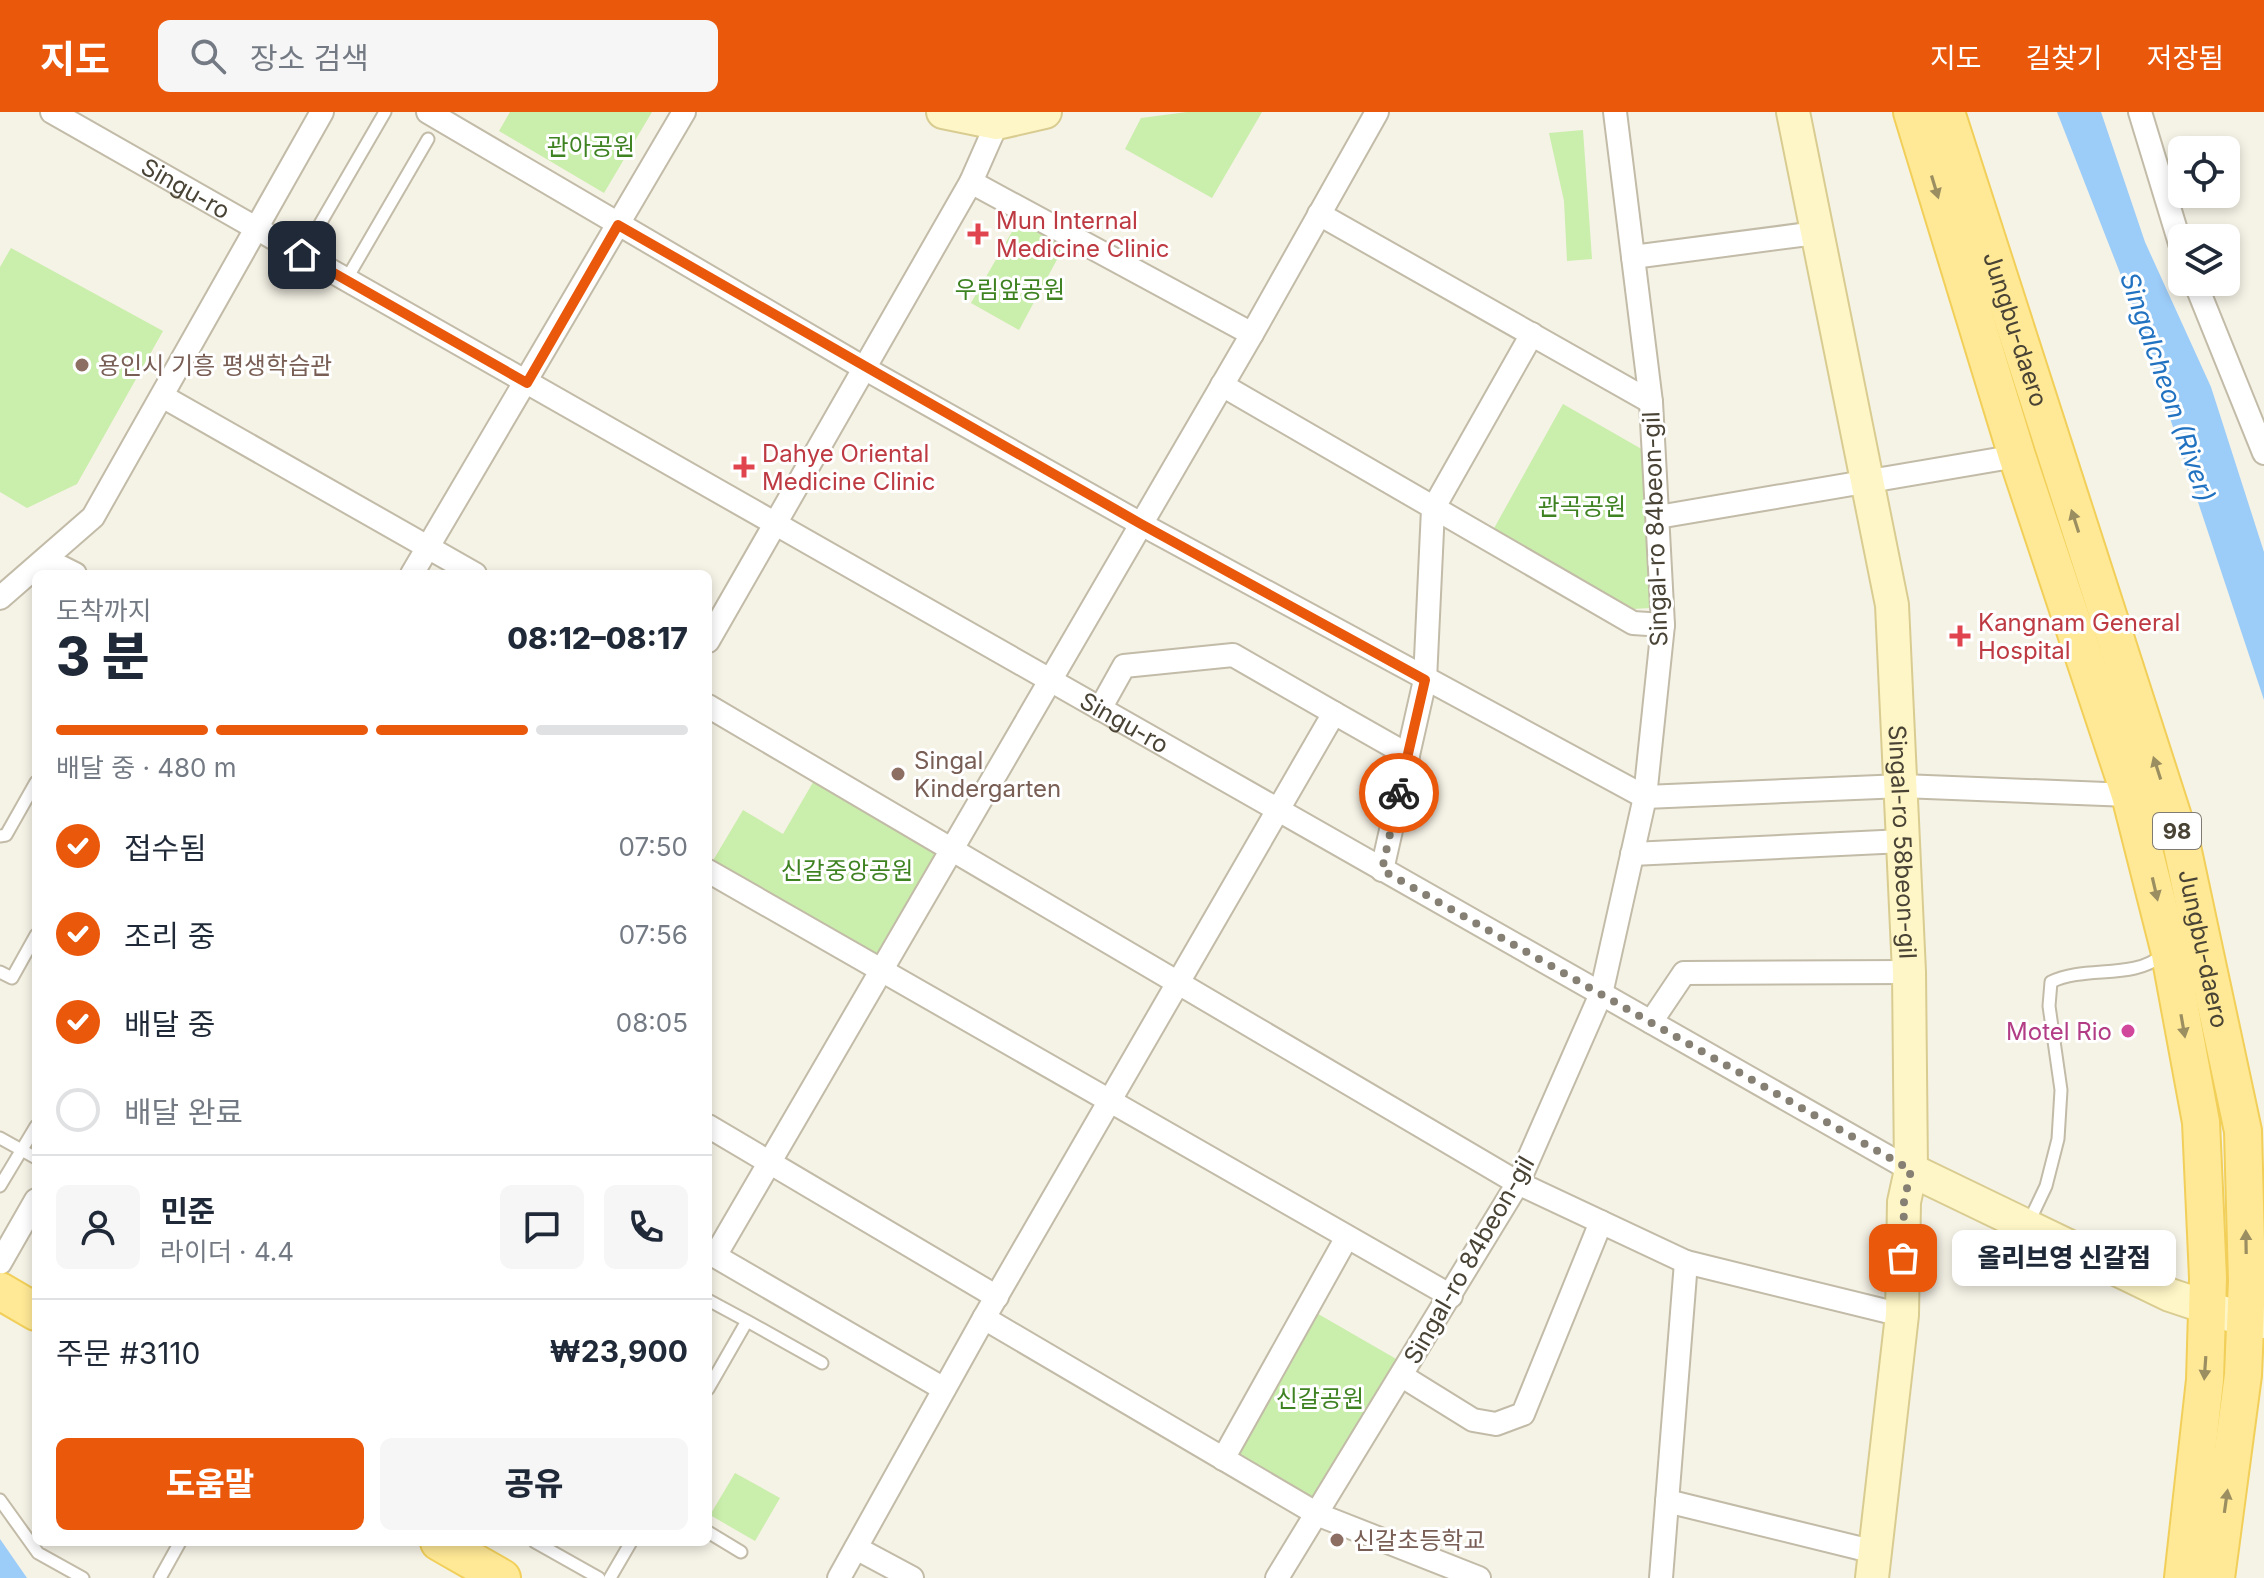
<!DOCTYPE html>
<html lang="ko">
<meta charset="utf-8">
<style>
:root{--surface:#fff;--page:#f6f6f7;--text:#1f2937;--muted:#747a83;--line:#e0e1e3;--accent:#ea580c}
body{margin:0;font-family:Inter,"Noto Sans KR",sans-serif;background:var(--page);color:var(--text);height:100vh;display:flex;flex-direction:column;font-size:30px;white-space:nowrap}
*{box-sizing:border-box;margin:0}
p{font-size:26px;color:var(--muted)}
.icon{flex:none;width:44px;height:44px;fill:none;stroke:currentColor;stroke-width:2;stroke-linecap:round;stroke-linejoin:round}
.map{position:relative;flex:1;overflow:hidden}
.side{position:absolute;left:32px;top:458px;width:680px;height:976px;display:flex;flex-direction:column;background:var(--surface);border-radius:12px;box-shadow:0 4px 12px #0003}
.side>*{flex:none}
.buttons{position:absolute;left:2168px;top:24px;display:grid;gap:16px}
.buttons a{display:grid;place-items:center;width:72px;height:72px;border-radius:12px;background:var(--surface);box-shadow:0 4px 12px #0003;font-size:40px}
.pin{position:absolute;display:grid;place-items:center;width:68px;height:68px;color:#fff;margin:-34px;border-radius:16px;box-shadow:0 4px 12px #0006}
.courier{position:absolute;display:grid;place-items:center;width:80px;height:80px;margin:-40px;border:6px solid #ea580c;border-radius:50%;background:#fff;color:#222;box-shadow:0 2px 10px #0007}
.bubble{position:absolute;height:56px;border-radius:12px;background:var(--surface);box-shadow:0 4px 12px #0003;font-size:26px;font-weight:800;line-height:56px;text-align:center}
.head em{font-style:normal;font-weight:800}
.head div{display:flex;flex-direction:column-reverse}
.head{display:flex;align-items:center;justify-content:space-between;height:136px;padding:0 24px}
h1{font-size:52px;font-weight:800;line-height:60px}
.bar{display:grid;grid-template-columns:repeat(4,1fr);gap:12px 8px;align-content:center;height:96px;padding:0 24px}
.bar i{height:10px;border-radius:6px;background:var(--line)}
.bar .on{background:var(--accent)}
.bar p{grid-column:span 4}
.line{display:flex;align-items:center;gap:20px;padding:0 24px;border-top:2px solid var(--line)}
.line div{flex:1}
.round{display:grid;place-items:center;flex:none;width:84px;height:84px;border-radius:12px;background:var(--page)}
ol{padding:0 24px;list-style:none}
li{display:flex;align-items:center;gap:24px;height:88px}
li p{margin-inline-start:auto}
li .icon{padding:8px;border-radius:50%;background:var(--accent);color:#fff;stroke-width:4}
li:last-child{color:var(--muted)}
li i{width:44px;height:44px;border:4px solid var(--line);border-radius:50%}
.cta{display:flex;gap:16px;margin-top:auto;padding:16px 24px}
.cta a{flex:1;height:92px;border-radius:12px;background:var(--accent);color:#fff;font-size:32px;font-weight:800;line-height:92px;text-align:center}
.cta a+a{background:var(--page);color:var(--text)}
header{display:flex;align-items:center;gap:48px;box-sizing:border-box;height:112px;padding:0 40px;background:var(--accent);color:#fff}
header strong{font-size:38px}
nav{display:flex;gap:44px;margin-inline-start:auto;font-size:28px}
.search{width:560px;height:72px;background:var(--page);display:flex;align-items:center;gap:20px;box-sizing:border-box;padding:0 28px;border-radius:12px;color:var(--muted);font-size:30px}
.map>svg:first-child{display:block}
</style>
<header>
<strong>지도</strong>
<div class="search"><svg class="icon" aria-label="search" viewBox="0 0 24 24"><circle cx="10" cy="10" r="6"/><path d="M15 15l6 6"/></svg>장소 검색</div>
<nav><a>지도</a><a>길찾기</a><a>저장됨</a></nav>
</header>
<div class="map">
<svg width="2264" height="1466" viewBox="0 0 2264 1466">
<rect width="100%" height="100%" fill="#f5f2e6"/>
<path fill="#caeeab" d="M510 0H652L604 81 499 19Z
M1187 0H1262L1212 86 1125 37 1141 6Z
M1583 18 1592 147 1567 149 1564 89 1549 21Z
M1021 104 1067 129 1019 218 971 191Z
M11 136 163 219 77 372 27 396 0 380V155Z
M1563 292 1645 339 1650 496 1633 497 1492 420Z
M819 660 952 738 881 860 708 757 743 698 783 722Z
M1313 1199 1398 1248 1314 1394 1234 1345Z
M735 1361 780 1386 755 1429 710 1403Z"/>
<path fill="#9cccf8" d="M2057 0H2101L2145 130 2211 275 2264 440V588L2131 189Z
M0 1427 27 1466H0Z"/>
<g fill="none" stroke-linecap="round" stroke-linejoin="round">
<defs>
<path id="lane" d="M302 143 385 0
M346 168 428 27
M0 724 6 723 36 670
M0 860 12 866 36 823
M0 1026 36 1046
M0 1074 36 1014
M2028 1112 2046 1074 2058 1027 2061 978 2049 894 2051 870C2085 853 2134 868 2162 843
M708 1188 747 1209 708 1277
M747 1209 822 1251
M0 1388 38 1441 83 1466
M708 1420 741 1440
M535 1430 599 1466
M160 1466 180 1430
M610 1466 631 1430"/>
<g id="street">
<path id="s1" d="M52 0 1911 1058"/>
<path d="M428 0 864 256 1141 412 1645 685 1902 674 2130 683"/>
<path d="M2140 0 2182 138"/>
<path d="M971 70 1252 222"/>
<path d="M1319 102 1651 290"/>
<path d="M1633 145 1816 121"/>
<path d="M2195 170 2264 341"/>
<path d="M1222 273 1633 511 1663 513"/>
<path d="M162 284 475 462"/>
<path d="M1658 405 2017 344"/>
<path d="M47 448 75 462"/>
<path d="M412 462 684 0"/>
<path d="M0 486 93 405 322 0"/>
<path d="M708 529 971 70 997 11"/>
<path d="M708 594 1518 1071 1686 1150 1902 1203"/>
<path d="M1334 601 1408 643"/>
<path d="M1632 742 1903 729"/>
<path d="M1382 758 1425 568 1433 397 1532 222"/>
<path d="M708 759 1451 1184"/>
<path d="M1651 910 1684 861 1909 860"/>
<path d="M708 1014 997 1185"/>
<path d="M708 1140 944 1277"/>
<path d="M715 1144 1252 222 1377 0"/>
<path d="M0 1151 36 1088"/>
<path d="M984 1206 1319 1403 1479 1466"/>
<path d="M1402 1264 1473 1308 1496 1312 1523 1302 1601 1110"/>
<path d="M1223 1347 1347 1125"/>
<path d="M1667 1389 1875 1440"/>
<path d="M856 1436 912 1466"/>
<path d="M839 1466 984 1206 1334 601 1233 543 1124 554 1100 597"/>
<path d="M1277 1466 1518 1071 1601 882 1645 685 1663 513 1651 290 1615 0"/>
<path d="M1661 1466 1686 1150"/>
</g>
<g id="secondary">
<path d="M943 0 997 11 1045 0"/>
<path id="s2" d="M1793 0 1892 493 1909 860 1911 1058 1904 1090 1902 1203 1872 1466"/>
<path d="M1911 1058 2170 1183 2245 1208 2264 1210"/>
</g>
<g id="primary">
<path d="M1912 0 2017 344 2130 683 2169 837 2201 1010 2208 1166 2205 1268 2183 1466"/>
<path id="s3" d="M1946 0 2181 730 2243 1019 2247 1169 2243 1263 2216 1466"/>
<path d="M0 1179 36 1200"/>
<path d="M439 1430 502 1466"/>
</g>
</defs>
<use href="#lane" stroke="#c2bba8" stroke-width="15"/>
<use href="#street" stroke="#c2bba8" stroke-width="26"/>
<use href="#secondary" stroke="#d9cc91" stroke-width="36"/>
<use href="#primary" stroke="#f1cf59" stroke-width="40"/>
<use href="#lane" stroke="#fff" stroke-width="11"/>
<use href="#street" stroke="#fff" stroke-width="22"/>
<use href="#secondary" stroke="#fff6c7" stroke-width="32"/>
<use href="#primary" stroke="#ffe996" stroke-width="36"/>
</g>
<defs><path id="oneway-solid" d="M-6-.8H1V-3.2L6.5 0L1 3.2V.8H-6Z" transform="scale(2)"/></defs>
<g fill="#9b8e61">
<use href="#oneway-solid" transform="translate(1935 75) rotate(73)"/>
<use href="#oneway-solid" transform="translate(2075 409) rotate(-108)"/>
<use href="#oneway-solid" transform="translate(2157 656) rotate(-108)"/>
<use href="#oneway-solid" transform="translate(2155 777) rotate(77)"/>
<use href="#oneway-solid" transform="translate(2183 914) rotate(80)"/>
<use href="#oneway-solid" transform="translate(2246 1130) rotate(-91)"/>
<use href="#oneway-solid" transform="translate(2205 1256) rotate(94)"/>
<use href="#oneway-solid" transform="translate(2226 1389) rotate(-82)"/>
</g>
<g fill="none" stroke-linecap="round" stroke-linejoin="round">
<path stroke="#858073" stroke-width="8" stroke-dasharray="0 14.4" d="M1399 681 1382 758 1911 1058 1904 1090 1903 1146"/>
<path stroke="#ea580c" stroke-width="10" d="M302 143 527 271 618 113 1141 412 1425 568 1399 681"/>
</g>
<g fill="#e0444e" stroke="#fff" stroke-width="3">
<path d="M974 110h8v8h8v8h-8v8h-8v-8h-8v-8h8z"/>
<path d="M740 343h8v8h8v8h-8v8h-8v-8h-8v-8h8z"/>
<path d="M1956 512h8v8h8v8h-8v8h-8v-8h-8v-8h8z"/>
</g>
<g fill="#8d6e63" stroke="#fff" stroke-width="3">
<circle cx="82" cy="253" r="8"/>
<circle cx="898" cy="662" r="8"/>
<circle cx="1337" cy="1428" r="8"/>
</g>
<circle fill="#d1479c" stroke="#fff" stroke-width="3" cx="2128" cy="919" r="8"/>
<g text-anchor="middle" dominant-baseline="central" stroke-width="6" stroke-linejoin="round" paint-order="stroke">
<rect fill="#fff" stroke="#807b72" stroke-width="2" x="2153" y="701" width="48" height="36" rx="6"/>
<g font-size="22" font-weight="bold" fill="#494335">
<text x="2177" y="719">98</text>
</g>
<g font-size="24" fill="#3e8221" stroke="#fff">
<text x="591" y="34">관아공원</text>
<text x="1010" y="177">우림앞공원</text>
<text x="1582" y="394">관곡공원</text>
<text x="847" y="758">신갈중앙공원</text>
<text x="1320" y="1286">신갈공원</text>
</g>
<g font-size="24" fill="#494335" stroke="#fff">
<text stroke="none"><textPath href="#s1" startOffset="154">Singu-ro</textPath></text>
<text stroke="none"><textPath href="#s3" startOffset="228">Jungbu-daero</textPath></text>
<text transform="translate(1655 417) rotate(-92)">Singal-ro 84beon-gil</text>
<text stroke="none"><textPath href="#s1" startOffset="1234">Singu-ro</textPath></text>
<text stroke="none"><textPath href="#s2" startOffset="740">Singal-ro 58beon-gil</textPath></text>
<text stroke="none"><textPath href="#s3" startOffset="876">Jungbu-daero</textPath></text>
<text transform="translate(1469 1148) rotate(-60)">Singal-ro 84beon-gil</text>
</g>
<g font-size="24" fill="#be3a42" stroke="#fff" text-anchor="start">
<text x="996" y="108">Mun Internal<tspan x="996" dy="28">Medicine Clinic</tspan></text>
<text x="762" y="341">Dahye Oriental<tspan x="762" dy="28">Medicine Clinic</tspan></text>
<text x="1978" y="510">Kangnam General<tspan x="1978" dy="28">Hospital</tspan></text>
</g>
<g font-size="24" fill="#785e54" stroke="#fff" text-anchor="start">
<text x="98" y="253">용인시 기흥 평생학습관</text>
<text x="914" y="648">Singal<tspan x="914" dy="28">Kindergarten</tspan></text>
<text x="1353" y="1428">신갈초등학교</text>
</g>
<g font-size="24" fill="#b23c85" stroke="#fff" text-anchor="end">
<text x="2112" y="919">Motel Rio</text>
</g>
<g font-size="26" font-style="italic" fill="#2172c1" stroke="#fff">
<text transform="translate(2168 275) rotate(71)">Singalcheon (River)</text>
</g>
</g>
</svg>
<div class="buttons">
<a><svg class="icon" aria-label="locate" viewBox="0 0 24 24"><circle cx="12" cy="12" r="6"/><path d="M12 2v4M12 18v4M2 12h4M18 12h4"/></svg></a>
<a><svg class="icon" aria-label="layers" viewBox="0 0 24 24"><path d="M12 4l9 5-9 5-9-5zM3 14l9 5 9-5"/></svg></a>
</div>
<div class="pin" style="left:1903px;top:1146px;background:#ea580c"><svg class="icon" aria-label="bag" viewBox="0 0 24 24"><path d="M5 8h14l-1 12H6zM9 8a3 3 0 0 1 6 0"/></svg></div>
<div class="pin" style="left:302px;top:143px;background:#1f2937"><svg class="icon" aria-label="home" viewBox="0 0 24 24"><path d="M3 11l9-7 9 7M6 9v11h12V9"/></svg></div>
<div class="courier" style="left:1399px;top:681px"><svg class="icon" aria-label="bike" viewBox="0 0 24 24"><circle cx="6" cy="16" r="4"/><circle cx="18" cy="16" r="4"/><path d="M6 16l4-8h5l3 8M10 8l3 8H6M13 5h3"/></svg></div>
<div class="bubble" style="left:1952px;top:1118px;width:224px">올리브영 신갈점</div>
<section class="side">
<div class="head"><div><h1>3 분</h1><p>도착까지</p></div><em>08:12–08:17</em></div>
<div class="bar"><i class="on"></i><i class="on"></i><i class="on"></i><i></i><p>배달 중 · 480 m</p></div>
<ol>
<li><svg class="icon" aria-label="check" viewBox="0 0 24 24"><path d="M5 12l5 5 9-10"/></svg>접수됨<p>07:50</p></li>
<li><svg class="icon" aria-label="check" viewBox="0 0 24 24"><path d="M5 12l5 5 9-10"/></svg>조리 중<p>07:56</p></li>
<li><svg class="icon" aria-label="check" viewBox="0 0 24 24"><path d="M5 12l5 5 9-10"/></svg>배달 중<p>08:05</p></li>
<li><i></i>배달 완료</li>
</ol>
<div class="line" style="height:144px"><a class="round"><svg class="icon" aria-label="person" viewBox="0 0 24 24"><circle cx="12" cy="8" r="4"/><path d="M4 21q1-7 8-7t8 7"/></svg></a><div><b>민준</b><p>라이더 · 4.4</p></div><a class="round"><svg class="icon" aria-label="chat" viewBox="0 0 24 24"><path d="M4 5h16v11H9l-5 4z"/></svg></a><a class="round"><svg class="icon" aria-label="phone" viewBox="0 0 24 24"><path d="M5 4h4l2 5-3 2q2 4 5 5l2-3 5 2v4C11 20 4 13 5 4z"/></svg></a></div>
<div class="line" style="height:104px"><div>주문 #3110</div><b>₩23,900</b></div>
<div class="cta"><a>도움말</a><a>공유</a></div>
</section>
</div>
